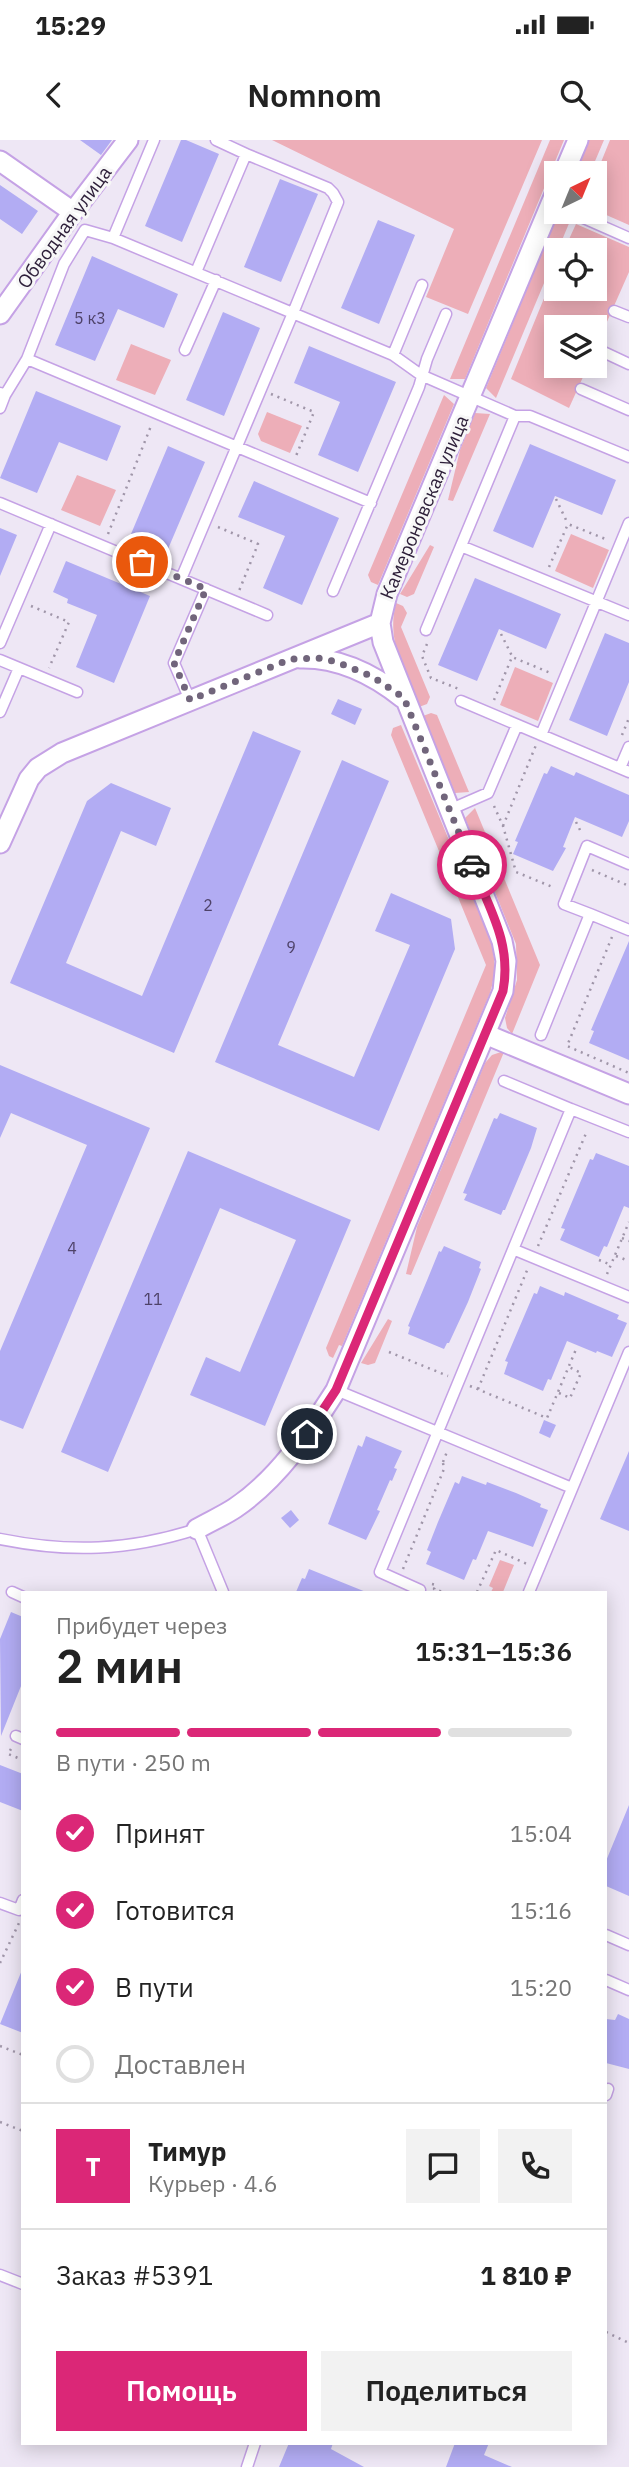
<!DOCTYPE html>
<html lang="ru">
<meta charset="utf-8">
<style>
:root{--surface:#fff;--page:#f2f2f2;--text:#222;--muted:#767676;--line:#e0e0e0;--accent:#db2777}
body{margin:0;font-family:"IBM Plex Sans",sans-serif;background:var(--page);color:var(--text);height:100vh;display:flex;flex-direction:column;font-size:26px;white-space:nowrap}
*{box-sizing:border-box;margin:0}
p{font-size:23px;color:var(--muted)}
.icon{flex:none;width:38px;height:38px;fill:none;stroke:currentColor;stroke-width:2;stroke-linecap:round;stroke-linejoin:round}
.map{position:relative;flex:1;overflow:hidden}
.details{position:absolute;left:21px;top:1451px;width:586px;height:854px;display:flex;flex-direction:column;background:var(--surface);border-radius:0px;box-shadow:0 4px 18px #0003}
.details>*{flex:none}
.needle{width:46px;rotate:43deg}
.fabs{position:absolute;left:544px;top:21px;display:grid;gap:14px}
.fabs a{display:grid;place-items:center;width:63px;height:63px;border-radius:0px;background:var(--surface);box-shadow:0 4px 18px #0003;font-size:35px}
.pin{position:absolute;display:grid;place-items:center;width:60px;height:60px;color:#fff;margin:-30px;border:4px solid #fff;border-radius:50%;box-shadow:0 2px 7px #0007}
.courier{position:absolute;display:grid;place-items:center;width:70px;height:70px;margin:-35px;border:5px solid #db2777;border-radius:50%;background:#fff;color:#222;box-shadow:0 2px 9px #0007}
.summary em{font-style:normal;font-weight:600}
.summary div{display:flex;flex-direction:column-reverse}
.summary{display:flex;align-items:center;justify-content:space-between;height:119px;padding:0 35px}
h1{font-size:46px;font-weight:600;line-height:52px}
.bar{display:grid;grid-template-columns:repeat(4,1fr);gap:10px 7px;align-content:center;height:84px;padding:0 35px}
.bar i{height:9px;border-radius:5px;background:var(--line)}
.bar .selected{background:var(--accent)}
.bar p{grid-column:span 4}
.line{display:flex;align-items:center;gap:18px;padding:0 35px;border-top:2px solid var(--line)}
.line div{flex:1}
.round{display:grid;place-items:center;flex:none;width:74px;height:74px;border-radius:0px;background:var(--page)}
ol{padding:0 35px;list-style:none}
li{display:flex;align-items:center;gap:21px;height:77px}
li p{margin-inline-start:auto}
li .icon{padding:7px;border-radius:50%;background:var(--accent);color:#fff;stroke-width:4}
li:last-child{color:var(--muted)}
li i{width:38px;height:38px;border:4px solid var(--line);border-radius:50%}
.button{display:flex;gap:14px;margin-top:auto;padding:14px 35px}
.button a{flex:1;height:80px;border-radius:0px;background:var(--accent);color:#fff;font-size:28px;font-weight:600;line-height:80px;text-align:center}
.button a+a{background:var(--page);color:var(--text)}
.status{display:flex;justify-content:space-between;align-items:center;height:49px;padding:0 35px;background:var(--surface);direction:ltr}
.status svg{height:19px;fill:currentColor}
header{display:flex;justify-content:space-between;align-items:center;height:91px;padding:0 35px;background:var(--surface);font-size:32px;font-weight:600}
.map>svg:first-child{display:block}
</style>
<div class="status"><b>15:29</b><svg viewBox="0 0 49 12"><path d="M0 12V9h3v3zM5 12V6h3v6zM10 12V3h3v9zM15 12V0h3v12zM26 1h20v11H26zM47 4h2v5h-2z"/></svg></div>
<header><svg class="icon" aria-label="back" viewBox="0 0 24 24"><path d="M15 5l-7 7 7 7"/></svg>Nomnom<svg class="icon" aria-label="search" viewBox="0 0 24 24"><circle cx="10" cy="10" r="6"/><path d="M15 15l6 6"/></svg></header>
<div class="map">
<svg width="629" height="2327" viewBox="0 0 629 2327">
<rect width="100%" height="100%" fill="#eee7f5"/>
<path fill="#edaeb8" d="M272 0H542L468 174 426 157 454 89Z
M550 0H564L465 239H450Z
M589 0H604L590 33H575Z
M610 0H629V85L595 70V37Z
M555 81H570L496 258 486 248Z
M576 84 629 107V132L595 209V187H556V226H588L569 268 511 239 556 129V149H595V110H564Z
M131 204 171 220 155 255 116 240Z
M444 255 454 264 378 445 371 442 368 435Z
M267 272 302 286 290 313 261 301 258 294Z
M475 273 490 274 453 361 448 360 460 310Z
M77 335 116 350 100 386 61 370Z
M571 394 609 410 593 448 555 431Z
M430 405 434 407 414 454 407 457 400 454Z
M396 463 403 466 407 473 401 487 430 557 427 564 419 567C405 532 386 501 396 463Z
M515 527 553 543 538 581 500 565Z
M431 573 437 575 469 652 455 653 423 576Z
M401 585 489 796C496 815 496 833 490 853L342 1206 339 1205 333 1218 329 1216 326 1208 486 825 391 595 393 588Z
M475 668 540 825 512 894 507 888 505 878 517 840 516 804 465 678Z
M501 912H504L411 1135 406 1134 417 1087 485 923 492 915Z
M388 1179 392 1181 375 1223 368 1225 361 1223Z
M500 1420 514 1425 503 1452H491L493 1448 489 1446Z"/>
<path fill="#b2acf3" d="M80 0H112L101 15Z
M181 0H186L219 14 182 102 145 86Z
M280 39 318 54 281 142 244 127Z
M0 45 38 71 22 94 0 79Z
M378 80 415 95 379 184 341 168Z
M92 116 178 154 164 188 118 169 95 221 55 205Z
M223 172 260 188 224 276 186 260Z
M309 206 396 242 358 332 318 315 340 262 294 243Z
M36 251 121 286 107 321 59 302 37 353 0 338Z
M530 304 616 340 602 375 555 356 533 408 493 391Z
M168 306 205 322 168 409 131 394Z
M254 341 339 378 302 465 263 448 285 396 238 377Z
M0 388 17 395 0 436Z
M66 421 150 456 114 543 76 527 97 475 67 463 68 459 53 452Z
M475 438 561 474 546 509 499 489 477 541 438 525Z
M605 493 629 503V542L607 596 569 580Z
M338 559 362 569 355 585 331 574Z
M253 591 301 611 174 913 10 843 87 661 111 643 171 668 156 706 121 691 66 823 142 856Z
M342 620 389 641 278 905 354 937 410 805 375 791 391 753 451 779 455 809 379 991 215 922Z
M551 626 574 636 576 632 629 655V681L622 697 575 677 563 707 566 708 553 731 513 714 518 702 515 701 544 633 547 634Z
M629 801V920L589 903 594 891 591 890Z
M0 925 150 988 23 1289 0 1280V1211L87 1005 11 973 0 998Z
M500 973 537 988 531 1008 505 1070H503L501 1075 464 1060 467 1054 463 1053 494 978 497 979Z
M188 1011 351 1080 265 1286 190 1255 206 1217 240 1232 296 1100 220 1068 108 1332 61 1312Z
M596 1013 629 1026V1068L624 1066 607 1107 604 1106 599 1117 560 1100 565 1089 561 1088 590 1019 593 1020Z
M444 1106 481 1122 479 1128 481 1129 468 1162 449 1203H447L444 1209 408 1194 410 1187 408 1186 428 1138 439 1111 441 1112Z
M540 1146 564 1156 565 1152 619 1175 617 1179 627 1183 612 1217 597 1211 596 1213 567 1201 551 1240 548 1239 543 1251 504 1234 508 1222 505 1221 534 1153 537 1154Z
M544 1280 556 1285 550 1298 539 1293Z
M366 1296 402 1311 394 1328 397 1329 392 1341 390 1340 377 1370 380 1371 366 1400 328 1384 358 1305 362 1307Z
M629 1311V1391L600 1379Z
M462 1336 486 1345 487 1342 516 1353 541 1364 540 1367 548 1370 533 1407 488 1391 476 1420 473 1419 464 1440 426 1424 431 1412 427 1410 438 1382 455 1342 459 1344Z
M291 1370 299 1380 290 1388 281 1378Z
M309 1429 366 1452H296L302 1438 305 1439Z
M11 1472 23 1477V1541L1 1596 0 1499Z
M0 1625 23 1634V1671L0 1662Z
M629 1665V1756L606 1746V1721Z
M22 1830H23V1893L0 1884Z
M618 1874 629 1879V1929L606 1923V1879L615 1880Z
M289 2303H333L331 2309 364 2327H279Z
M455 2303H489L484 2315 512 2327H446Z"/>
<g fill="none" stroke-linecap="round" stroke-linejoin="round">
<defs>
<path id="service" d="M570 72 629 98
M113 98 154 0
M196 132 246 14 216 0
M614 171 629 177
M597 209 629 224
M185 210 216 140
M393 215 422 145
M27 219 371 363
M581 249 629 270
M5 255 27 219 64 124 85 90 113 98 393 215 421 235 515 276
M0 268 5 255 0 253
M0 363 267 475
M461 406 629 475
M181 439 293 173 338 62 333 53 328 48 246 14
M333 451 419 247 427 219 446 174
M426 490 515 276H530L629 317
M0 503 51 384
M0 520 77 552
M190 560 174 523 206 449
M461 561 629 632
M0 572 19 528
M541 595 629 383
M620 628 629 607
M449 670 488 653 517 585
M590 774 564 764 587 706 629 724
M541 895 590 774 629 790
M504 941 571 969
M515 1110 629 1157
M336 1250 572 1348
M0 1399C70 1413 128 1411 197 1389L223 1452
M420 1450 380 1432 571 969 629 992
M12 1452 23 1457
M529 1452 629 1212
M16 1596 23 1599
M0 1763 19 1770 23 1760
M606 1795 629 1805
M606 1840 629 1850
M606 1955 608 1949
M0 2135 23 2144
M247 2327 255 2303"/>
<path id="minor" d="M0 21 73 72
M564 33 578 0
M0 174 73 72 128 0
M300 518C338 517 373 534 403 558
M0 703 29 639 38 628 62 613 380 483
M485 894 629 954
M197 1389C209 1382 223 1376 235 1368 278 1339 308 1294 336 1250L503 851 506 821 502 801 383 502 380 483 387 454 556 52"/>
</defs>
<use href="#service" stroke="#c5a2e5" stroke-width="13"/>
<use href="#minor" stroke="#c5a2e5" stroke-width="23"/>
<path stroke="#a096a9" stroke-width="2.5" stroke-dasharray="2 5" stroke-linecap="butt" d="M271 254 314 272 296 316
M556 359 568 384
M218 387 258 404 239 451
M108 394 151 286
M549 427 568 384 608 400
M31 466 69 482 49 528
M501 494 512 516
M427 504 422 516 431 538 459 549
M494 560 512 517 553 534
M622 595 629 578
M494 666 503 686 516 732 555 748
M576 682 582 694
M503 686 536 605
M592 730 629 746
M612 797 567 906 629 933
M622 1098 629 1101
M538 1106 587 991
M616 1116 629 1121
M599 1120 611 1125
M607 1134 629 1082
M389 1212 448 1236
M470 1246 547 1278 577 1207
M478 1249 528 1128
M559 1253 570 1258 581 1233 569 1227
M443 1322 448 1309
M403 1429 444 1329 443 1323
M432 1444 436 1445 434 1449 443 1452
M477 1452 496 1410 527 1424
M11 1609 8 1614 23 1620
M0 1823 19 1783
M0 1906 23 1915
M0 1982 23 1991
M606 2192 629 2203"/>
<use href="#service" stroke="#fff" stroke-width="10"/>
<use href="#minor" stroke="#fff" stroke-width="19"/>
</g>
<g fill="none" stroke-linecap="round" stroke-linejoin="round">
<path stroke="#71657b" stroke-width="7" stroke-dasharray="0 12.6" d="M142 422 206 449 174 523 190 560 291 519 318 518 337 522 373 537 404 558 472 725"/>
<path stroke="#db2777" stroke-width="9" d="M307 1294 336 1250 503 851C512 803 489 768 472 725"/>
</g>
<g text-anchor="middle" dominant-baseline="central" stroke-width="6" stroke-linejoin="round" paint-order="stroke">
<g font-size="16" fill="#4e4268">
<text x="90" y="178">5 к3</text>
<text x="208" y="765">2</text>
<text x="291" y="807">9</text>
<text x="72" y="1108">4</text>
<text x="153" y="1159">11</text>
</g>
<g font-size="19" fill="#2d1f39" stroke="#f7f7f7">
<text transform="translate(64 87) rotate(-54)">Обводная улица</text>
<text transform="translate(424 367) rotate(-67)">Камероновская улица</text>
</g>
</g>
</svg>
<div class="fabs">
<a><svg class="needle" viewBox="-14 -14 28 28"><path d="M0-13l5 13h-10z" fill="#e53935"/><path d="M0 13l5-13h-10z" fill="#767676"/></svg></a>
<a><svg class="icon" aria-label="locate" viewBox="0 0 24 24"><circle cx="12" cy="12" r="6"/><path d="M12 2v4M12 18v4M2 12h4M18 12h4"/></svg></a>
<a><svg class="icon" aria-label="layers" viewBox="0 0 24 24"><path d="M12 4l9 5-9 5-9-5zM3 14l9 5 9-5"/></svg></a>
</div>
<div class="pin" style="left:142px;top:422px;background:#ea580c"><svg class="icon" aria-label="bag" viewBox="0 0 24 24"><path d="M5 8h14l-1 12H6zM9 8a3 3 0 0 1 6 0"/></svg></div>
<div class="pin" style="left:307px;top:1294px;background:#1f2937"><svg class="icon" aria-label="home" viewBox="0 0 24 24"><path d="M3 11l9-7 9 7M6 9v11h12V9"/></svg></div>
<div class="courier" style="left:472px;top:725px"><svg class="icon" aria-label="car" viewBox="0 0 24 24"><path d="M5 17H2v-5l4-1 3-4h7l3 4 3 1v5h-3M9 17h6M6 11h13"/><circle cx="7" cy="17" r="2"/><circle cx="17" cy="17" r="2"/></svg></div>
<section class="details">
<div class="summary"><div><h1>2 мин</h1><p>Прибудет через</p></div><em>15:31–15:36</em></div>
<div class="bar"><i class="selected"></i><i class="selected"></i><i class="selected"></i><i></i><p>В пути · 250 m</p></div>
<ol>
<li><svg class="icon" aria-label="check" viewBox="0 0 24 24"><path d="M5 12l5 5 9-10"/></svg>Принят<p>15:04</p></li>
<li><svg class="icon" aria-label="check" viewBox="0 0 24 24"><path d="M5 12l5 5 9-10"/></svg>Готовится<p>15:16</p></li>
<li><svg class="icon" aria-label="check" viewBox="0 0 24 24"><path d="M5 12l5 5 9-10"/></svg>В пути<p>15:20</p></li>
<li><i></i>Доставлен</li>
</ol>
<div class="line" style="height:126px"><b class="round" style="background:var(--accent);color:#fff">Т</b><div><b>Тимур</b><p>Курьер · 4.6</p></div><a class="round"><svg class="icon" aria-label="chat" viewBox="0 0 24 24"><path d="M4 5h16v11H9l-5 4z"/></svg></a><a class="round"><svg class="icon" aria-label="phone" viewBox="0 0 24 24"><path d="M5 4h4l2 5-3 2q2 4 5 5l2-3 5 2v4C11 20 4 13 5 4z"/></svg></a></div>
<div class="line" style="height:91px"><div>Заказ #5391</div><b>1 810 ₽</b></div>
<div class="button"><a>Помощь</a><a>Поделиться</a></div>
</section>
</div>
